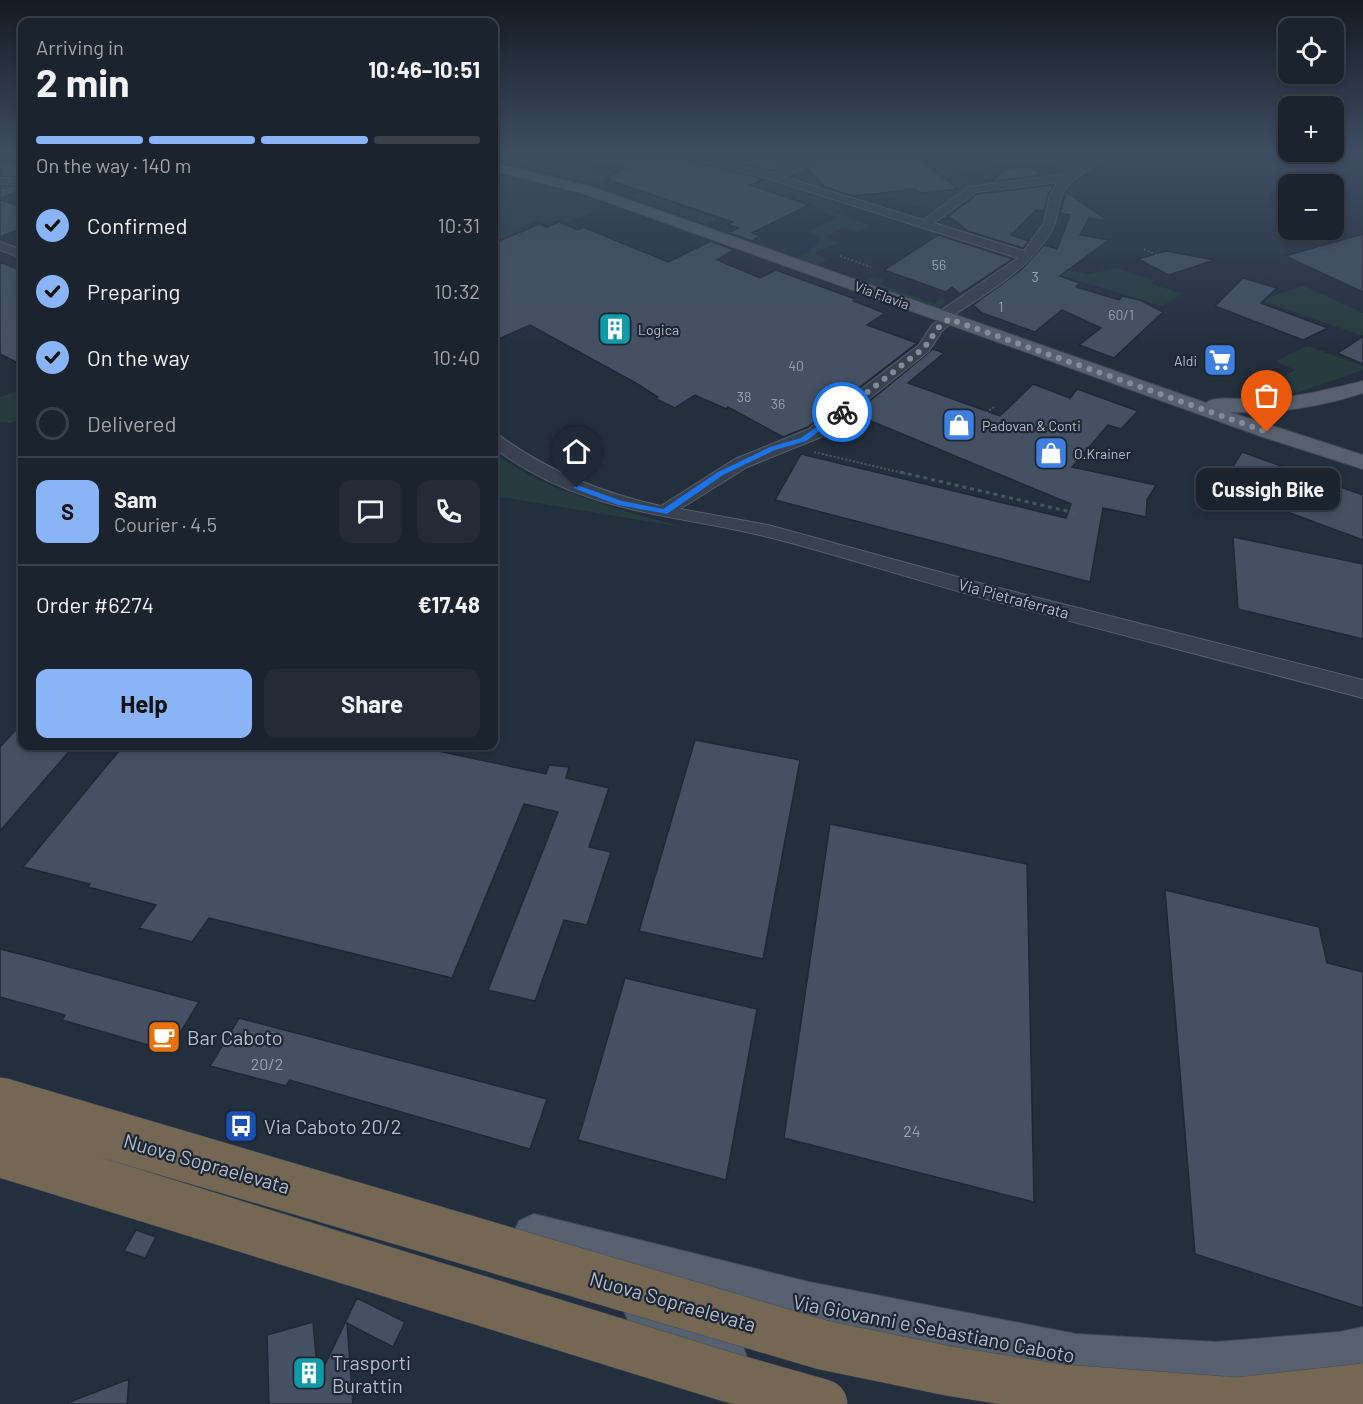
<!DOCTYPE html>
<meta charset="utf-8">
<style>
:root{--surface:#1b232e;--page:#242b36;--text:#f1f3f6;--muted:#a0a4aa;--line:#39404a;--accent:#8ab4f8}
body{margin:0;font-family:Barlow,sans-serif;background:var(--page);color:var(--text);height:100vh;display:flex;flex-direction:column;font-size:22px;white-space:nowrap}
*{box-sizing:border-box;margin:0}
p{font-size:20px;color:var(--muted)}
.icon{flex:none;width:33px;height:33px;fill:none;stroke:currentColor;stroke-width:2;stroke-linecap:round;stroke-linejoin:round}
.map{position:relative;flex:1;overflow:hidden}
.side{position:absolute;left:18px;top:18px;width:480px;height:732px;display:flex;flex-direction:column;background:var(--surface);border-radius:12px;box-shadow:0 3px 9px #0003,0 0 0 2px var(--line)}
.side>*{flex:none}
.tools{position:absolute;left:1278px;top:18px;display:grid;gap:12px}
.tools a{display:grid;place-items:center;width:66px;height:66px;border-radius:12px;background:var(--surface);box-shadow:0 3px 9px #0003,0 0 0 2px var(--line);font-size:30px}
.pin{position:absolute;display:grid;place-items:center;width:51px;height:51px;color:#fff;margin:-62px -26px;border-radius:50% 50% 50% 0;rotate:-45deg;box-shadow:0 0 6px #0007}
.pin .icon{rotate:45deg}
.courier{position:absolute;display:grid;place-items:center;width:60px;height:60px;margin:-30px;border:4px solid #1a73e8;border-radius:50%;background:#fff;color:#222;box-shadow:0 2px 8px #0007}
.bubble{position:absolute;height:42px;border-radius:12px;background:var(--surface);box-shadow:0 3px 9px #0003,0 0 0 2px var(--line);font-size:20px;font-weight:700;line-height:42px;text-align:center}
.head em{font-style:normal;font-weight:700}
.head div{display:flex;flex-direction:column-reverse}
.head{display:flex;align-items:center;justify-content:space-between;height:102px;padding:0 18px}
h1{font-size:39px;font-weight:700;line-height:45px}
.bar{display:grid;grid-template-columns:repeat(4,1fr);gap:9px 6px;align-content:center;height:72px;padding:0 18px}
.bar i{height:8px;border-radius:4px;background:var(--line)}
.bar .selected{background:var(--accent)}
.bar p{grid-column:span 4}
.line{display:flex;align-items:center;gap:15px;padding:0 18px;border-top:2px solid var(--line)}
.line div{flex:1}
.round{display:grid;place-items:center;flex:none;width:63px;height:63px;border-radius:12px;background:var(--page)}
ol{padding:0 18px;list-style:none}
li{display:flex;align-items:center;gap:18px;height:66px}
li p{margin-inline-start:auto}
li .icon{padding:6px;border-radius:50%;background:var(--accent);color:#111;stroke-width:4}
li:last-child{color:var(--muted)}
li i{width:33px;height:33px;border:3px solid var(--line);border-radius:50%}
.primary-button{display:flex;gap:12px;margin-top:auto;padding:12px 18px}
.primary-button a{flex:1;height:69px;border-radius:12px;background:var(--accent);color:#111;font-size:24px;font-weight:700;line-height:69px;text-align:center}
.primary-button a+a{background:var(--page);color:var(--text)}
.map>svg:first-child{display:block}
</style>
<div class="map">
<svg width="1363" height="1404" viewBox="0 0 1363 1404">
<rect width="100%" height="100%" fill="#242f3e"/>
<path fill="#263c3f" d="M494 152 536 158 521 167 494 162Z
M553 152H573L558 160 603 171 629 156 632 164 622 172 618 171 594 185 529 167 556 153Z
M913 152H992L1001 157 1047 152H1099L1065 175 1046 161 958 172 974 186 965 188 934 211 880 194 914 191 918 195 956 189 894 181 824 190 800 183 907 171 905 168 930 165Z
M494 172 578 194 610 206 568 222 559 219 547 224 537 220 520 228 547 240 524 250 494 236V200L503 196 494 191Z
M767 180 834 199 828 203 842 208 835 212 869 226 858 232 845 227 826 237 837 243 814 254 827 259 817 265 799 258 819 243 820 238 809 232 837 218 814 209 818 207 774 192 737 209 724 205 706 213 718 219 706 224 630 197 642 192 699 210Z
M1040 261 1088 275 1114 268 1155 280 1150 283 1182 294 1162 306 1026 265Z
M874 276 885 280 880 284 934 304 941 298 947 301 938 308 865 282Z
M1304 286 1363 313V336L1260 300Z
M1307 346 1363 366V370L1285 397 1264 401 1246 395 1295 370 1276 361Z
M22 389V418L10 423 0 422V397Z
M494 453C548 493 618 509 682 527L494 496Z"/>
<path fill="#455162" stroke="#1f2835" stroke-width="1.5" d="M587 152H664L665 154 763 179 750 185 809 205 752 233 760 236 752 241 729 233 738 228 728 224 733 222 608 180 610 179 607 177 627 168 586 159Z
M690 152H816L773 171Z
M836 152H862V158L911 153 958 189 921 193 915 189 853 196 825 187 807 168Z
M22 162V177L0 176V163Z
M1028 166 1041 175 991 182 1007 169Z
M1054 185 1048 195 1044 211 1036 210 1011 235 1029 241 1023 248 968 231 949 216 977 194Z
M0 186 22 187V189L0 199Z
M1066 192 1108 221 1089 218 1080 235 1109 240 1060 276 1080 283 1076 287 1119 300 1122 296 1140 300 1163 312 1114 358 1079 345 1101 328 1062 310 1035 332 982 313 973 305 1020 271 1044 245 1057 249 1070 215 1060 213Z
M0 199 22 208V228L0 237Z
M559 222 578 230 583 227 668 262 711 241 734 250 717 260 760 278 776 270 855 299 853 301 885 313 867 325 917 343 808 427 783 437 728 407 726 409 695 395 675 408 656 399 658 397 634 382 530 325 494 341V243L539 224 547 227Z
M1363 234V292L1285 256Z
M938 235 1013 259 960 294 952 287 946 292 884 270Z
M1166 251 1215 260 1169 275 1138 259Z
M0 262 22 271V365L0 354Z
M1243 278 1277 288 1261 303 1328 328 1303 340 1215 306Z
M1363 336V364L1337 353 1350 345Z
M933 349 944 353 908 383 1000 416 1033 384 1070 398 1077 389 1138 411 1121 429 1108 425 1072 467 1156 485 1147 500 1146 517 1103 508 1090 582 775 500 801 454 1066 518 1071 504 854 414Z
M1242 452 1363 495V540L1220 487Z
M1233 537 1363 564V639L1238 609Z
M22 723V746H74L0 831V747Z
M695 740 800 760 763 959 639 931Z
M123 746H415L546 774 549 765 569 767 566 778 609 788 589 847 611 852 587 925 564 920 535 1001 488 990 558 812 524 804 452 978 209 918 192 942 139 928 156 905 88 887 90 884 23 867Z
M830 824 1027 864 1034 1202 784 1138Z
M1165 890 1319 927 1327 963 1363 972V1308L1195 1254Z
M0 949 43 960 199 1002 169 1051 62 1020 65 1015 0 997Z
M625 978 757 1009 726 1180 578 1140Z
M239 1018 547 1099 530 1149 290 1080 286 1086 210 1066Z
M136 1230 156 1237 145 1258 124 1251Z
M357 1298 405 1322 393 1347 347 1323 353 1404H269L267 1335 313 1322 318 1379Z
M129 1379 127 1404H68L67 1403Z"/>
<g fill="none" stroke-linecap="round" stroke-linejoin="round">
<defs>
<path id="minor" d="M666 152H682L773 173 821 152H834L784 177 923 220 969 187 1066 174 1101 152H1112C1102 166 1080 171 1068 185 1056 198 1060 217 1051 232 1028 270 988 292 952 316L956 319 942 331 929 351 821 437 747 467 680 509 768 525 983 584 1363 680V698C1236 664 1110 632 983 598 911 579 840 555 768 537 666 512 583 514 494 448V435L500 436C549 472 602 493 661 506L735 459 809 429 919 345 932 325 939 320 935 316 937 313 1018 258 770 179ZM1058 182 1050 195 1044 223 1024 251 934 223 976 192Z
M0 178 22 179V185L0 184Z
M0 242 22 250V258L0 250Z"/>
<path id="major" d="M0 152H22V157H0Z
M494 163 595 188 1206 403C1215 395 1239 400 1252 400 1291 399 1326 390 1363 381V393C1320 407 1275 414 1229 412L1363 455V469L1260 436 585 194 494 171Z
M534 1214 809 1282 1076 1334 1216 1342 1339 1332 1363 1327V1373L1339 1378 1216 1388 1076 1380 809 1328 664 1291 743 1346 749 1363 743 1380 726 1386 709 1380 628 1320 621 1304 628 1288 638 1284 534 1258 519 1251 512 1236 519 1221Z"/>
</defs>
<use href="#minor" stroke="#565f6c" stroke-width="2"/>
<use href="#major" stroke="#414a57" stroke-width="2"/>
<path stroke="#44595c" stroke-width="2" stroke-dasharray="2 2" stroke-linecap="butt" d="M1144 249 1161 257
M840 256 871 267
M1044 259 1060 264 1062 262
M986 413 994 407
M814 452 907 474"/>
<path stroke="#44595c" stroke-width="3" stroke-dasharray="4 4" stroke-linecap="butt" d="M900 472 1075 513"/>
<use href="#minor" fill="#38414e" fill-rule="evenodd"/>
<use href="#major" fill="#56606e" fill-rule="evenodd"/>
<defs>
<path id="highway-bridge" d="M0 1102 823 1345 949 1371 1060 1389 1237 1402 1363 1388
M0 1152 731 1378 823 1404"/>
</defs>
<use href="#highway-bridge" stroke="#434c59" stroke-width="50" stroke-linecap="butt"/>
<use href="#highway-bridge" stroke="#746855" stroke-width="49"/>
</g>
<linearGradient id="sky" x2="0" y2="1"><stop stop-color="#141a22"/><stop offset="0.44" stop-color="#3f4d63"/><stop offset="1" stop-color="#3f4d63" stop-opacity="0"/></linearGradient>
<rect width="1363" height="348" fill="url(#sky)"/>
<path fill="#1a73e8" d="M839 411 845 412 806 441 775 450 723 475 667 514 618 505 573 488 577 485 622 501 663 509 718 472 770 447 801 438Z"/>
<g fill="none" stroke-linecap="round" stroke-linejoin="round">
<path stroke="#828b98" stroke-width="6" stroke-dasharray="0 10.8" d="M842 412 924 348 938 328 949 319 1267 432"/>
</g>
<defs>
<symbol id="building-square" viewBox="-11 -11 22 22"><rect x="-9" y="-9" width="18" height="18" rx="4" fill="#0f9aa8" stroke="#1d2633"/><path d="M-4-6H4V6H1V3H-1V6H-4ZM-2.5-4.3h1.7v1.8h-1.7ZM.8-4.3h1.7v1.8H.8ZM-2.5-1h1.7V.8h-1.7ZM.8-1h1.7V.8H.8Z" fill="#fff"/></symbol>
<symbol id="supermarket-square" viewBox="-11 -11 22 22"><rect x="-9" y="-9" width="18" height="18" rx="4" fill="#3f7fe0" stroke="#1d2633"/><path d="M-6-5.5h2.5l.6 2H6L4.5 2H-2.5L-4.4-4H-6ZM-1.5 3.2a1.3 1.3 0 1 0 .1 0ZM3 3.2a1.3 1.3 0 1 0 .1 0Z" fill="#fff"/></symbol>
<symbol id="shop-square" viewBox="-11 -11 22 22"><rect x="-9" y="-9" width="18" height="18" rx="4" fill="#3f7fe0" stroke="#1d2633"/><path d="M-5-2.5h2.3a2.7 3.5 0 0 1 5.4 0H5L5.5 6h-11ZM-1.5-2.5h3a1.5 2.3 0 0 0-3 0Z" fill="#fff"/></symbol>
<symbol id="cafe-square" viewBox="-11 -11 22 22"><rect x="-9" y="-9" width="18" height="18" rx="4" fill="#e8710a" stroke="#1d2633"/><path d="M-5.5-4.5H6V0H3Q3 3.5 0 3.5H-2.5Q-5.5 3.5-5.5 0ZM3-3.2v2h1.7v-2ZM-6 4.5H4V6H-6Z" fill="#fff"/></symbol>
<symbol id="bus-square" viewBox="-11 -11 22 22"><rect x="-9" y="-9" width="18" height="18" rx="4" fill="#1a4fb4" stroke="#1d2633"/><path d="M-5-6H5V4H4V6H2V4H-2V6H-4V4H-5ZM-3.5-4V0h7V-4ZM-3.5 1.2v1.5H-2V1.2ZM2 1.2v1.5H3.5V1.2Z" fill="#fff"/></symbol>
</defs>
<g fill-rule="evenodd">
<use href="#building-square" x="596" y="310" width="38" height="38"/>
<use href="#supermarket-square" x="1201" y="341" width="38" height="38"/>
<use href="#shop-square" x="940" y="406" width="38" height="38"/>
<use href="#shop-square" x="1032" y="434" width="38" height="38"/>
<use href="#cafe-square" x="145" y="1018" width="38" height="38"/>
<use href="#bus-square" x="222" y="1107" width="38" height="38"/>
<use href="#building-square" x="290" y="1354" width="38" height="38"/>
</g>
<g text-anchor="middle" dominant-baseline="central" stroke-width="4.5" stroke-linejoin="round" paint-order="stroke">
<g font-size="14" fill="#98a1af">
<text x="939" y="264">56</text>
<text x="1035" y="276">3</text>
<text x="1001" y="306">1</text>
<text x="1121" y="314">60/1</text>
<text x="796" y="365">40</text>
<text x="744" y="396">38</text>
<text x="778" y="403">36</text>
</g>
<g font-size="14" fill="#b4bcc9" stroke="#1d2633">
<text transform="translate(882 295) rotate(20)">Via Flavia</text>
</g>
<g font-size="14" fill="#b4bcc9" stroke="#1d2633" text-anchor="start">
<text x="638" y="329">Logica</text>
<text x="1197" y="360" text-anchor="end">Aldi</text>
<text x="982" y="425">Padovan &amp; Conti</text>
<text x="1074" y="453">O.Krainer</text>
</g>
<g font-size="16" fill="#b4bcc9" stroke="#1d2633">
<text transform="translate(1014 598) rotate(15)">Via Pietraferrata</text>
</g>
<g font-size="16" fill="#98a1af">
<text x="267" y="1063">20/2</text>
<text x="912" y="1130">24</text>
</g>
<g font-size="20" fill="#b4bcc9" stroke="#1d2633" text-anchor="start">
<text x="187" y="1037">Bar Caboto</text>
<text x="264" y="1126">Via Caboto 20/2</text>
<text x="332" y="1362">Trasporti<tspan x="332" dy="23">Burattin</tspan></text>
</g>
<g font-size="20" fill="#b4bcc9" stroke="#1d2633">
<text transform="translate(207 1163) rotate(16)">Nuova Sopraelevata</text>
<text transform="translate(673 1301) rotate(16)">Nuova Sopraelevata</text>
<text transform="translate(934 1328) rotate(11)">Via Giovanni e Sebastiano Caboto</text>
</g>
</g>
</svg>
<div class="tools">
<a><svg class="icon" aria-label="locate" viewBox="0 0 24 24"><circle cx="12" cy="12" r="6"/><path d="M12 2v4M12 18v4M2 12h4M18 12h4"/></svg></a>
<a>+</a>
<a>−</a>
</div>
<div class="pin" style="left:1267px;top:432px;background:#ea580c"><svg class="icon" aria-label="bag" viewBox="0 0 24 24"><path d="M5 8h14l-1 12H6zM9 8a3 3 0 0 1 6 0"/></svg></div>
<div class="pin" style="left:577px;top:488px;background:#1f2937"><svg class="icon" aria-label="home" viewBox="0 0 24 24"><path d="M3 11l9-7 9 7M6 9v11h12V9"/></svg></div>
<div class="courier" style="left:842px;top:412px"><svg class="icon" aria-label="bike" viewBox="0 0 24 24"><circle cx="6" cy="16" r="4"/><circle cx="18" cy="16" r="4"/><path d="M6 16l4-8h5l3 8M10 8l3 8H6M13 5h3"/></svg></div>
<div class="bubble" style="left:1196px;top:468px;width:144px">Cussigh Bike</div>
<section class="side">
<div class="head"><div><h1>2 min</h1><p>Arriving in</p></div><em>10:46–10:51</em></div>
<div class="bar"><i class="selected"></i><i class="selected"></i><i class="selected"></i><i></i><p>On the way · 140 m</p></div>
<ol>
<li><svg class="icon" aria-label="check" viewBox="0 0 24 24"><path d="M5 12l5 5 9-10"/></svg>Confirmed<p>10:31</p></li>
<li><svg class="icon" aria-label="check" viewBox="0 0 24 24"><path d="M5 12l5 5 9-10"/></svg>Preparing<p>10:32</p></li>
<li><svg class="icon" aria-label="check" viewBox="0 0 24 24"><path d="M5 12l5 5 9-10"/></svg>On the way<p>10:40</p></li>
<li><i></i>Delivered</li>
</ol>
<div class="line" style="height:108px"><b class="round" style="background:var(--accent);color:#111">S</b><div><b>Sam</b><p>Courier · 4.5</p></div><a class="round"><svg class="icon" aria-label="chat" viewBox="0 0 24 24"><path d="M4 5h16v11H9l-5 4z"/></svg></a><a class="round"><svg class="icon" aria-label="phone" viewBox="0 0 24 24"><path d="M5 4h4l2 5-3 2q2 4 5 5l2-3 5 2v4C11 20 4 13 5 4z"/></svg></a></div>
<div class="line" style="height:78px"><div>Order #6274</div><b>€17.48</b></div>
<div class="primary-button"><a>Help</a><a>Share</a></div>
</section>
</div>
